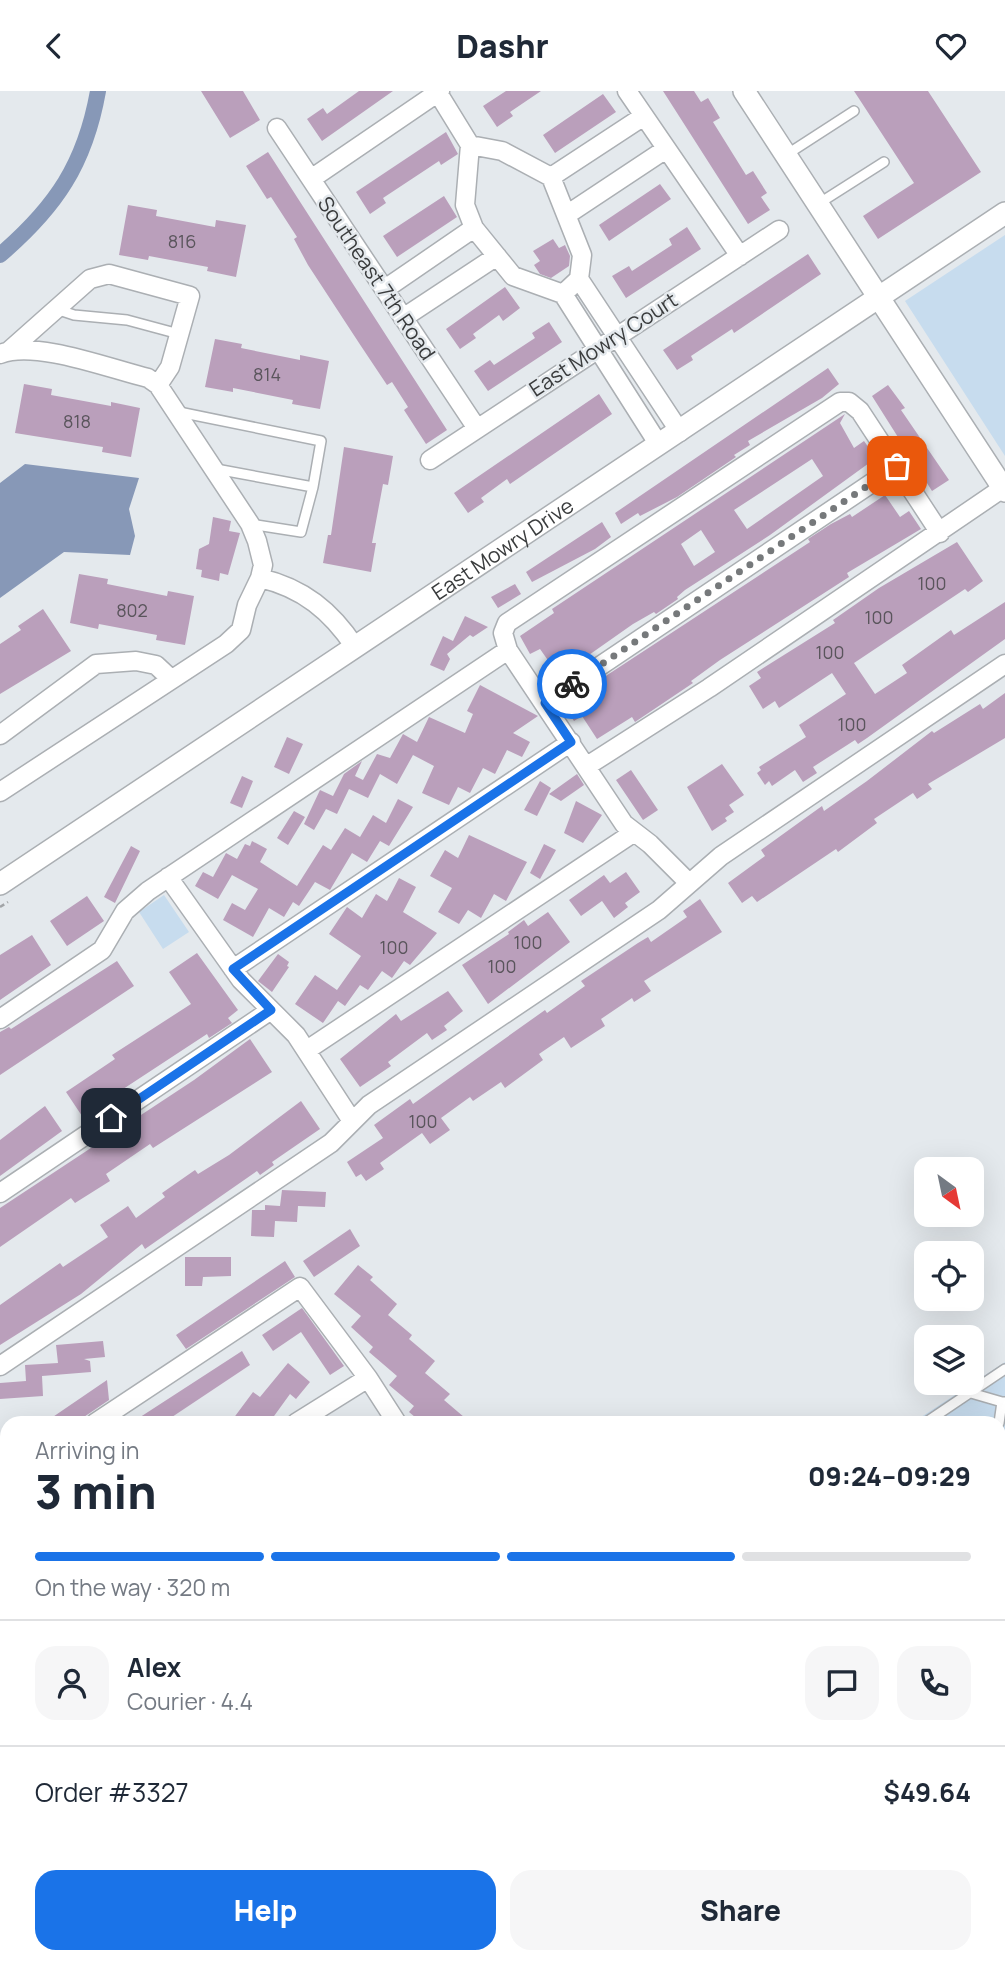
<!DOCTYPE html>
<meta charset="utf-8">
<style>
:root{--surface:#fff;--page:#f6f6f7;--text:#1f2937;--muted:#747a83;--line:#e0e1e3;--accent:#1a73e8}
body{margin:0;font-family:Manrope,sans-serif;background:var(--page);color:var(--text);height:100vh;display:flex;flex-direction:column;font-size:26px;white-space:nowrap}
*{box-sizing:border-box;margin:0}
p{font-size:23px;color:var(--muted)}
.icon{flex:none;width:38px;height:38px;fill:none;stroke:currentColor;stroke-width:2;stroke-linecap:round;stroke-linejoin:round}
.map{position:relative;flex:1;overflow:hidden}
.sheet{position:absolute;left:0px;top:1325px;width:1006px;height:548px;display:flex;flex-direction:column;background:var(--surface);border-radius:21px 21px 0 0;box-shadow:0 7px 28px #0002}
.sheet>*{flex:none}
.needle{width:46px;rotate:147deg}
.buttons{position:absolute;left:914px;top:1066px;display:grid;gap:14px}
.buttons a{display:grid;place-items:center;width:70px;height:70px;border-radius:14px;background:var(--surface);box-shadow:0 7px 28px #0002;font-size:35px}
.pin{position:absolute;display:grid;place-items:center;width:60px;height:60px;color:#fff;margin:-30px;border-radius:14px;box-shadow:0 4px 10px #0006}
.courier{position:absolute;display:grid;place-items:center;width:70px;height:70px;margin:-35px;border:5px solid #1a73e8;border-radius:50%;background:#fff;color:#222;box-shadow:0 2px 9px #0007}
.headline em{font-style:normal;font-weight:800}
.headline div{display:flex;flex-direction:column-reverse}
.headline{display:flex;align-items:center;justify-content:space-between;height:119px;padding:0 35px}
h1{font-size:46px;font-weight:800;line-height:52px}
.bar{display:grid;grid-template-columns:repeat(4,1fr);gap:10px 7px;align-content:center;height:84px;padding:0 35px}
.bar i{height:9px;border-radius:5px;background:var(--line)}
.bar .active{background:var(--accent)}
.bar p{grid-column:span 4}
.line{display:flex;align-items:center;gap:18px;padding:0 35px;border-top:2px solid var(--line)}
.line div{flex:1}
.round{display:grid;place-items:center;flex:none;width:74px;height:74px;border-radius:21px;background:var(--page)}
.cta{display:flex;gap:14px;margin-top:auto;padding:14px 35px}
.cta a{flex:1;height:80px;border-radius:21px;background:var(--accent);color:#fff;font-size:28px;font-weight:800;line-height:80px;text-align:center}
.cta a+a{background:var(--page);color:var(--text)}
header{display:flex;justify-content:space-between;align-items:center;height:91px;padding:0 35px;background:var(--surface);font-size:32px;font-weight:800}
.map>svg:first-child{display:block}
</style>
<header><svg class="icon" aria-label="back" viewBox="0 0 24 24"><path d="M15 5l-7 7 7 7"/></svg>Dashr<svg class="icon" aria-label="heart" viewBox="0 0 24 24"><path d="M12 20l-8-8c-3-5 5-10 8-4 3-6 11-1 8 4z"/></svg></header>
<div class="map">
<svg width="1005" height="1872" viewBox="0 0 1005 1872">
<rect width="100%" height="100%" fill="#e4e9ed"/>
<path fill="#c7dcee" d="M1005 144V365L905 210Z
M164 804 189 841 163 858 139 821Z
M1005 1271V1872H95L105 1866H999V1332H912Z"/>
<path fill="#8798b7" d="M25 373 139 387 129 418 135 445 130 464 64 461 0 507V392Z"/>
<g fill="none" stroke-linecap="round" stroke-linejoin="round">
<path stroke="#8798b7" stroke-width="16" d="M0 164C56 116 85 73 98 0"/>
</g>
<path fill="#ba9fbb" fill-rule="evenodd" d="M201 0H243L260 29 230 47Z
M359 0H393L322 50 307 28 323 17 327 23Z
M506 0H541L510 21 513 25 497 36 483 15Z
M663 0H694L701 11 708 7 720 27 713 31 746 84 753 80 767 102 761 106 770 119 748 133Z
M854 0H928L981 81 878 148 863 125 914 92Z
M603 3 616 21 555 62 543 44Z
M446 41 458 63 441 74 439 70 383 107 386 112 370 123 356 101Z
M268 61 447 339 426 353 404 319 408 316 392 291 387 294 359 252 308 174 294 148 297 146 271 106 267 108 246 75Z
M660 93 671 108 609 150 599 134Z
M444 105 457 126 397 166 383 145Z
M128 114 157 119 156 125 215 136 216 129 246 134 236 186 207 180 208 176 149 165 148 169 119 164Z
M687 136 701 158 626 207 612 185 629 175 632 180 672 154 669 148Z
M553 148 559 157 565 154 570 165 569 175 551 187 540 183 534 174 540 170 533 160Z
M808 163 821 183 734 242 732 238 691 265 693 269 677 279 663 259Z
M505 196 520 217 503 230 499 224 473 243 476 247 460 258 446 238Z
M549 231 562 251 488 300 474 280 490 269 494 274 535 247 532 242Z
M215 248 242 253 241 257 300 269V264L329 270 320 318 292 313 293 309 233 297V301L205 296Z
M828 277 839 293 822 307 748 350 750 354 734 364 736 366 677 406 640 425 638 422 621 433 615 422Z
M24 293 52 298 51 304 111 315V311L140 317 131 366 102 361 103 356 15 342Z
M888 294 905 317 901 319 949 389 932 400 872 305Z
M599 303 612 323 510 393 507 388 481 407 484 411 468 422 454 402Z
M845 323 840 332 854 357 864 350 876 367 770 444 685 499 677 506 678 508 656 523 654 521 633 533 559 585 540 558 530 563 520 545 554 522 552 518ZM812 368 823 385 747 438 734 419ZM701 439 715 461 694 475 681 453Z
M344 356 393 365 388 394 383 393 372 452H376L371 481 323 472 328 444H331Z
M885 404 900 426 909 420 921 438 847 482 849 486 720 569 691 590 693 592 635 631 632 626 597 648 582 625 574 630 563 613 810 451 808 448 831 433 850 423 852 426Z
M213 426 231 430 229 440 240 442 228 484 220 482 219 490 201 486 202 479 196 478 199 458 209 453Z
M602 431 611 446 595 458 532 491 526 481Z
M957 451 983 490 968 501 965 498 854 572 875 603 907 582 902 574 951 539 954 544 1005 511V548L867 647 858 653 855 649 813 676 817 682 803 691 795 679 772 695 769 690 765 694 757 682 761 679 759 676 806 646 799 634 846 603 832 582 779 617 775 610 763 618 749 595 761 587 757 581 835 532 833 529 879 497Z
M79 483 108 488 107 493 167 505 168 500 194 505 185 554 156 549 157 544 99 533 98 538 70 532Z
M515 493 521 503 498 517 491 506Z
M43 518 71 560 0 603V553L21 539 18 535Z
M465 525 488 536 473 546 470 544 447 563 450 568 444 580 430 574 443 545 453 550Z
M480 594 538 625 513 642 530 651 522 666 507 659 495 683 483 677 470 702 458 696 449 714 422 702 434 675 413 664 397 693 380 683 368 707 349 698 337 723 326 718 314 739 304 733 320 699 333 705 344 683 362 670 355 685 363 689 377 663 390 667 403 643 417 651 429 626 465 642 473 623 467 620Z
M1005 602V647L928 693 932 698 917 708 913 702 874 728 877 732 838 761 836 758 757 811 752 805 742 812 728 792 765 765 761 759 822 715 824 720 867 690 932 640 934 642 980 613 983 618Z
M287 646 303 653 289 683 274 676Z
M722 673 744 704 729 714 734 721 725 727 727 730 712 740 687 696Z
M631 679 658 719 643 729 616 689Z
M577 683 584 694 561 710 549 703Z
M242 685 253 690 242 717 230 712Z
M540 690 551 697 537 725 524 719Z
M398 708 413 716 389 755 380 750 367 771 352 762 330 799 315 791 299 815 293 811 284 826 269 817 253 846 223 829 232 812 245 819 258 798 232 784 218 808 195 795 203 781 213 786 226 762 237 768 245 753 250 755 252 750 267 758 260 771 297 795 323 754 331 759 345 737 360 746 373 724 386 732Z
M576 710 602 724 583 752 564 742Z
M294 720 305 726 288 754 277 747Z
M469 744 527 771 506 810 494 803 481 827 468 819 459 833 438 821 452 797 430 785 445 759 458 767Z
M544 753 556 759 540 788 530 782Z
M131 755 140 760 115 812 104 806Z
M626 781 640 801 625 812 628 816 614 827 602 810 581 825 569 809 604 784 610 792Z
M399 787 416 796 403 821 437 842 410 874 404 870 392 887 382 880 368 899 360 894 345 915 338 910 323 932 295 913 315 884 337 899 361 865 329 843 347 816 362 827 376 803 387 810Z
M87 805 104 830 67 855 50 830Z
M700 808 722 841 644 890 651 900 634 911 632 907 601 928 605 935 571 957 564 946 539 963 543 969 505 997 501 991 473 1010 470 1006 441 1027 450 1039 430 1053 422 1042 380 1072 384 1078 366 1090 361 1083 356 1086 347 1071 383 1047 374 1034 410 1008 413 1013 545 919 547 922 585 895 581 890 638 852 648 846 651 851 687 826 683 820Z
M548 821 570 851 488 913 462 874 509 843 508 841 524 829 528 835Z
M32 844 51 874 0 909V864Z
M197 862 238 919 228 927 232 932 209 947 207 943 82 1025 66 1001 115 968 112 964 191 913 169 881Z
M278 863 289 871 287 875 289 876 272 901 258 890Z
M117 870 134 895 0 984V941L9 936 11 938Z
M448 900 463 920 444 935 447 939 432 949 427 942 388 971 391 975 360 996 340 968 396 923 401 930Z
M250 948 272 981 153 1057 150 1053 106 1083 110 1090 75 1112 71 1107 0 1156V1117L194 989Z
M301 1010 320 1038 272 1071 274 1074 260 1084 257 1080 145 1158 142 1153 81 1203 0 1254V1214L60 1172 63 1176 108 1146 100 1134 128 1115 136 1127 165 1106 162 1102 195 1079 198 1083 229 1064Z
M45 1015 62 1040 0 1085V1049Z
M282 1099 326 1101 325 1116 298 1115 297 1131 275 1130 274 1146 251 1145 252 1119H265V1114L280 1115Z
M350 1138 360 1155 314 1186 303 1170Z
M185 1166H231V1185L203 1186 202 1195H185Z
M285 1170 295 1186 186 1258 176 1244Z
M358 1174 373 1186 370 1189 397 1213 388 1224 412 1244 409 1248 435 1270 425 1282 450 1303 444 1309 471 1332H422L409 1321 414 1315 389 1294 397 1285 369 1261 373 1256 351 1236 361 1225 334 1203Z
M302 1217 344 1275 330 1284 301 1241 273 1260 262 1244Z
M103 1250 105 1266 84 1268 90 1270 91 1281 42 1285 43 1305 0 1308V1292L26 1290 25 1274 58 1272 56 1254Z
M242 1260 250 1274 163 1332H131Z
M288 1272 310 1291 296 1308 290 1303 269 1332H230L253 1301 260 1306Z
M107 1289 109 1309 75 1332H44Z"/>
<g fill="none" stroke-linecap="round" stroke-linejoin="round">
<defs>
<path id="service" d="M786 64 854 20
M818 113 884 71
M56 218 74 224 127 229 179 243
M179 321 321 350 313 396 216 378
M250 433 301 441 313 396
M971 1302 1002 1311
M925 1332 1005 1278
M999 1332 1002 1311H1005
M999 1485H1005
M999 1758 1002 1872
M981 1866 985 1872
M546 1872 553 1866
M629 1872 639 1866"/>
<path id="minor" d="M627 0 740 165
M438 2 470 54 465 114 474 137 513 185 563 203 579 188 582 164 551 86 502 60 470 54
M277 37 476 336
M551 86 644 25
M311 88 440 0
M568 123 666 58
M579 188 680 341
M385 198 474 137
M563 203 659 354
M403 227 497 165
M10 259 90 188 109 183 190 205 170 276 158 294
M0 263C36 249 110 278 148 287L158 294 250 433 257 450 263 474 260 487 247 514 241 539 226 553 0 701
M430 369 779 139
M260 487C303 497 331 520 355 556
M545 612 897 375
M0 644 96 573 136 570 156 574 171 588
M587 675 709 597 1003 397
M168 786 241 889 296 944 352 1030
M689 792 650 753 624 733 508 559 503 542 507 532 840 311H849L860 320 940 442
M233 878 571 651
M0 928 102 859 125 820 148 800 508 559
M307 959 633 742
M0 1102 271 919
M0 1275 331 1052 369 1014 659 819 721 765 1005 573
M95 1332 300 1196 368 1287 397 1332
M296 1332 368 1287
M0 1395 7 1390
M0 1449 7 1459
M0 1527 7 1522
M0 1621 7 1631
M0 1757 7 1768
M0 1830 7 1826"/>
<g id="tertiary">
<path d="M744 0 1005 400"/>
<path id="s1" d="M0 793 1005 122"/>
</g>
</defs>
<use href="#service" stroke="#abafb3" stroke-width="12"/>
<use href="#minor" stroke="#abafb3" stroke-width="21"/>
<use href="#tertiary" stroke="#abafb3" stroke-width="24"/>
<path stroke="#a1a4a7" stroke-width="2.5" stroke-dasharray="5 3.5" stroke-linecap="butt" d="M0 816 8 811"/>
<use href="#service" stroke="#fff" stroke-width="9"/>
<use href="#minor" stroke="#fff" stroke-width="18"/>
<use href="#tertiary" stroke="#fff" stroke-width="21"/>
</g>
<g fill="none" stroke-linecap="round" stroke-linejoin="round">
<path stroke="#76797b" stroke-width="7" stroke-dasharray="0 12.6" d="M572 593 897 375"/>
<path stroke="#1a73e8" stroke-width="9" d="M111 1027 271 919 233 878 571 651 545 612 572 593"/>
</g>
<g text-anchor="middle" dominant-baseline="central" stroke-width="5" stroke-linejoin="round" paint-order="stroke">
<g font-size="18" fill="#5a555c">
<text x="182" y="150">816</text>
<text x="267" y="283">814</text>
<text x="77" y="330">818</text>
<text x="932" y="492">100</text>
<text x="132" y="519">802</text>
<text x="879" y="526">100</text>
<text x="830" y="561">100</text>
<text x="852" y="633">100</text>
<text x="528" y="851">100</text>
<text x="394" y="856">100</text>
<text x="502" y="875">100</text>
<text x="423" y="1030">100</text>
</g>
<g font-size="21" fill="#3a3c3d" stroke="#e4e9ed">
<text transform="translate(377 187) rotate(56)">Southeast 7th Road</text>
<text transform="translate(603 253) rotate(-33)">East Mowry Court</text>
<text stroke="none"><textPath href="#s1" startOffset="604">East Mowry Drive</textPath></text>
</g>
</g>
</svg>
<div class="buttons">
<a><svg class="needle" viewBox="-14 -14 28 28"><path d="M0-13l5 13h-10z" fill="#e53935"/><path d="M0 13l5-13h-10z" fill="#747a83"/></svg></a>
<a><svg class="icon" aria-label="locate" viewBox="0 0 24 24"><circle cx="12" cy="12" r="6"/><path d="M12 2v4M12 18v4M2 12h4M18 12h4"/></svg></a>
<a><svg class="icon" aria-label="layers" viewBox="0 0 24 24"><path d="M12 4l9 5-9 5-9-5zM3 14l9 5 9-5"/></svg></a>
</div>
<div class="pin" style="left:897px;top:375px;background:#ea580c"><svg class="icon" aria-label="bag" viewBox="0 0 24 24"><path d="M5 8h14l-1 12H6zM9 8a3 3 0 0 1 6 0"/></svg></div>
<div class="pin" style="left:111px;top:1027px;background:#1f2937"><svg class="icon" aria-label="home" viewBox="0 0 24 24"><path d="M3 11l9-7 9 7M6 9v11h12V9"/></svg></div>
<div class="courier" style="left:572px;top:593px"><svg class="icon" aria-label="bike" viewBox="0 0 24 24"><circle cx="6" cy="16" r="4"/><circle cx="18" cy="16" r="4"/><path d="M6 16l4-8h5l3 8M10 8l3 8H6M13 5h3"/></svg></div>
<section class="sheet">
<div class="headline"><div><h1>3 min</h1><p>Arriving in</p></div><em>09:24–09:29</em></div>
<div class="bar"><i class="active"></i><i class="active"></i><i class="active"></i><i></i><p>On the way · 320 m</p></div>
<div class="line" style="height:126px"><a class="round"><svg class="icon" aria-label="person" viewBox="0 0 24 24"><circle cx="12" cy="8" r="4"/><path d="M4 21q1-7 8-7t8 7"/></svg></a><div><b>Alex</b><p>Courier · 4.4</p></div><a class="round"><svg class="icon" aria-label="chat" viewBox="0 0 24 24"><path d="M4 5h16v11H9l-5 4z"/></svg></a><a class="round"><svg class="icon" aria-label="phone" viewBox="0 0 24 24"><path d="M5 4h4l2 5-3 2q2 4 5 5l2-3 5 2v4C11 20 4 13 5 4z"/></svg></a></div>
<div class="line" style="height:91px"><div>Order #3327</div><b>$49.64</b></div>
<div class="cta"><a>Help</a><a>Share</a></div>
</section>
</div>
